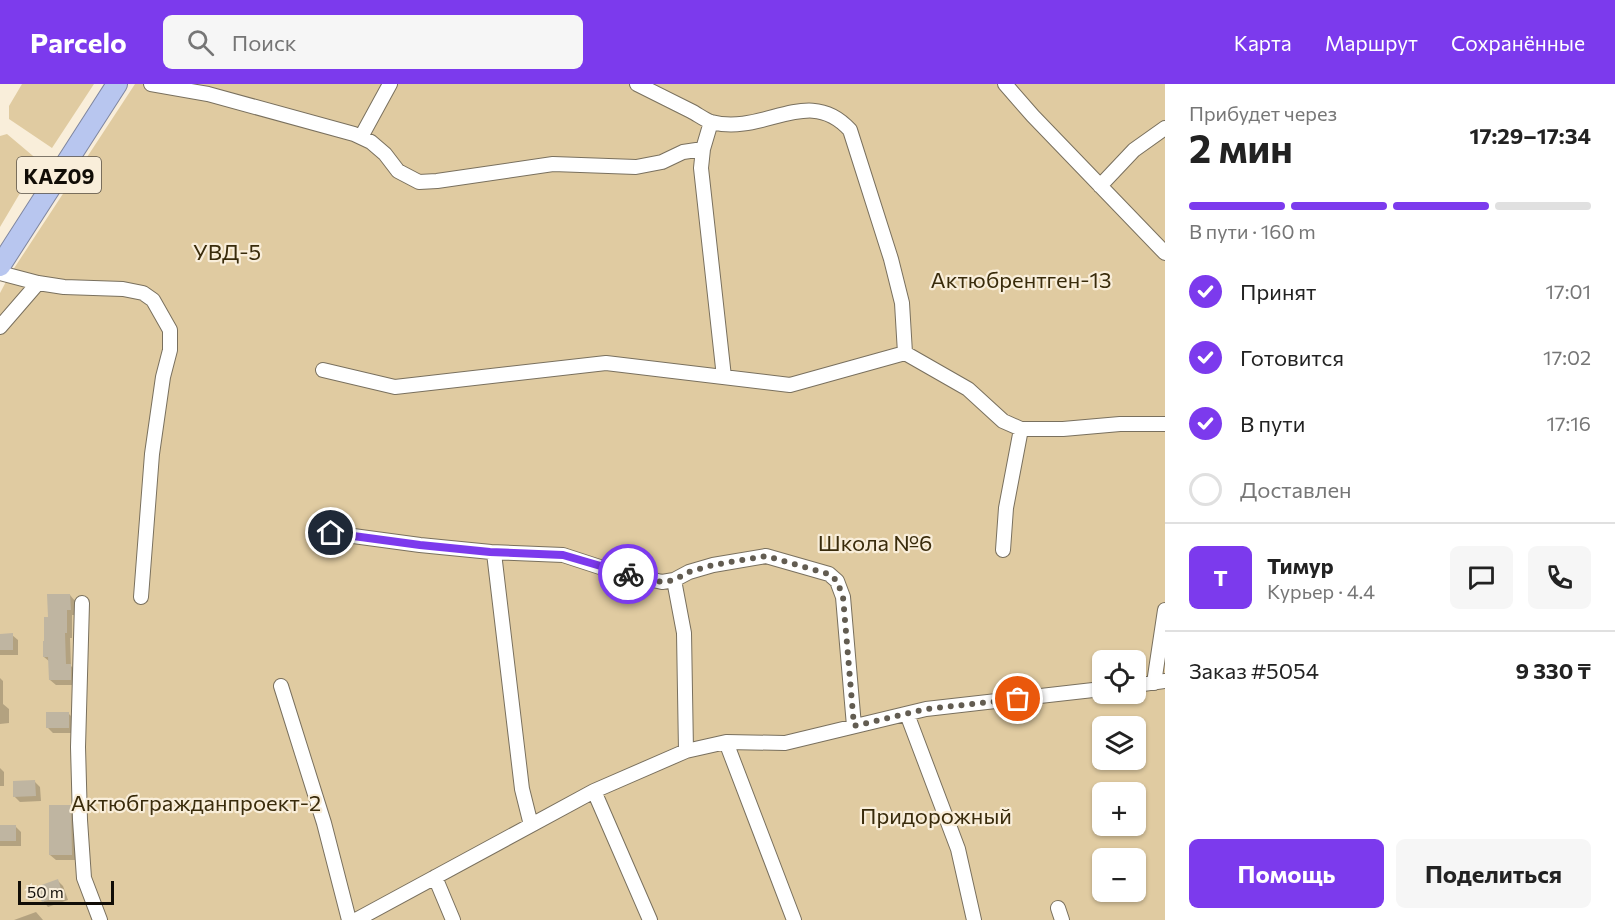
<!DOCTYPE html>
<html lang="ru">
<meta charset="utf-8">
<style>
:root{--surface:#fff;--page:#f6f6f6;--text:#222;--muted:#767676;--line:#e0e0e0;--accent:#7c3aed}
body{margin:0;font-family:Commissioner,sans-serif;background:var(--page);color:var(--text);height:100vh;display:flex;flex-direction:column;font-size:22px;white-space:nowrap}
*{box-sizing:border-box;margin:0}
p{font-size:20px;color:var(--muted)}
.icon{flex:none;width:33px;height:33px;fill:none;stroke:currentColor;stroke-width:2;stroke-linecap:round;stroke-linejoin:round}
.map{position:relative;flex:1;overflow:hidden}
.drawer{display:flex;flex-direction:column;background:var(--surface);width:450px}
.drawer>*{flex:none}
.controls{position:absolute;left:1092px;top:566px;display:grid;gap:12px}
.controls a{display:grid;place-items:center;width:54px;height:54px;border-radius:9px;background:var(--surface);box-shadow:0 2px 4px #0004;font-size:30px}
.scale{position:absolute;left:18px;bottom:15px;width:96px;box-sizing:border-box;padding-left:6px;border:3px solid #110d07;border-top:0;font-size:16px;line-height:21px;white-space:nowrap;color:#110d07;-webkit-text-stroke:4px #f9eeda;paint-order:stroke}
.pin{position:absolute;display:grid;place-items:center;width:51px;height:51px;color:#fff;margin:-26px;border:3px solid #fff;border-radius:50%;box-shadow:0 2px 6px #0007}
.courier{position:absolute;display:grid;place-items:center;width:60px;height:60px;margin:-30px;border:4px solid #7c3aed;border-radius:50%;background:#fff;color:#222;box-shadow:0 2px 8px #0007}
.headline em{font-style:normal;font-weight:700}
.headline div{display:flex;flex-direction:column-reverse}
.headline{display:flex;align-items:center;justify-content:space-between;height:102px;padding:0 24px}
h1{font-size:39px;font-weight:700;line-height:45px}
.bar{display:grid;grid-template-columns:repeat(4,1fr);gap:9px 6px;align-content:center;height:72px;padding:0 24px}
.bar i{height:8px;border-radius:4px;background:var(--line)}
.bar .active{background:var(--accent)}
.bar p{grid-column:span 4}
.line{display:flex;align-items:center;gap:15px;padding:0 24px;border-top:2px solid var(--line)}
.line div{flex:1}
.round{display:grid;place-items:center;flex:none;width:63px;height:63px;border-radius:9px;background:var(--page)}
ol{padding:0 24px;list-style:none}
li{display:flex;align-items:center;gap:18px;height:66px}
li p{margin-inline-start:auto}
li .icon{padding:6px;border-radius:50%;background:var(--accent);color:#fff;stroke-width:4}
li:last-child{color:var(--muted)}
li i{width:33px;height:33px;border:3px solid var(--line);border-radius:50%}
.cta{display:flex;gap:12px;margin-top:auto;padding:12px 24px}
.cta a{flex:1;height:69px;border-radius:9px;background:var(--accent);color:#fff;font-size:24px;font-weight:700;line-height:69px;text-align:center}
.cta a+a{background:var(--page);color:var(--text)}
header{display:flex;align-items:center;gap:36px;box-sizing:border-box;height:84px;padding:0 30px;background:var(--accent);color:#fff}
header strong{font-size:28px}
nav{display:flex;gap:33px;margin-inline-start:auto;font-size:21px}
.search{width:420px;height:54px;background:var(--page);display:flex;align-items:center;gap:15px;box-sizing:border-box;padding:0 21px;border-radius:9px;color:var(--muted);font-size:22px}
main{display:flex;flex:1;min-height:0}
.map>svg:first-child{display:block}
</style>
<header>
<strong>Parcelo</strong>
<div class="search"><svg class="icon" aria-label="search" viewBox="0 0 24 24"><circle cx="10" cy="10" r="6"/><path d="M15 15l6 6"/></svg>Поиск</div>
<nav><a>Карта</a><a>Маршрут</a><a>Сохранённые</a></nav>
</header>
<main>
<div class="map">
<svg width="1165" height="836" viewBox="0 0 1165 836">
<rect width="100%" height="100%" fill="#f9eeda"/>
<path fill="#e0cba1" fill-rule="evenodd" d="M22 0H94L52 64 9 35V22Z
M135 0H1165V836H0V209L9 192ZM1102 576H1136V609H1102ZM1102 642H1136V675H1102ZM1102 708H1136V741H1102ZM1102 774H1136V807H1102Z
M7 50 39 77 0 143V52Z"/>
<path fill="#0003" d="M70 511 75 517 76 531H72V554H70L71 582 76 587V601H56L50 596V578L44 573 50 535Z
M0 551H12L18 556V571H0Z
M0 594 3 597V620L9 625V639L0 640Z
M68 629 74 635V649H53L48 644Z
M0 684 4 688V702H0Z
M35 698 40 703 41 717 20 718 14 712Z
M70 723 76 728 77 776H56L50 771Z
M0 742H15L21 748V762H0Z
M58 797 63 802 68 816 48 823 43 817Z
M36 828 43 836H14Z"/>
<path fill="#bfb5a1" d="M47 510H70L71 526H67V549H65L66 580H71V596H49L48 573H43V557H44V533H48Z
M13 549V566H0V550Z
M46 628H69V644H46Z
M35 696 36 712 13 713V697Z
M49 721H71L72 771H49Z
M0 741H16V757H0Z
M58 795 63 811 42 818 36 803Z"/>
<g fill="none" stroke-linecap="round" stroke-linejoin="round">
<defs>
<path id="minor" d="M151 0 208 10 354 50 371 58 385 70 398 87 419 98 437 97 553 80 636 83 662 78 683 68 703 65
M637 0C655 9 673 18 691 27 697 30 705 36 711 38 765 52 808 0 850 46L891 175 902 219 905 269
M1005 0 1033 32 1165 169
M711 38 703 65 701 84 724 293
M361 53 390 0
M1100 102 1134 66 1165 44
M0 189 38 199 64 203 123 205 143 209 153 216 170 246V266L163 293 152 370 141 513
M0 243 38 199
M323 286 395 303 606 279 790 301 905 269 968 305 1003 337 1021 345H1063L1120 340H1165
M331 449 420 461 491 468 563 471 606 485 662 498 674 496 689 488 713 481 766 472 829 490 837 497 843 513 854 642
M1003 466 1006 424 1021 345
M494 469 522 705 531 741
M674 496 684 549 686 667
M82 519 78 663 80 736 84 794 100 836
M1154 599 1165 526
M1136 601 1165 597
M281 602 324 739 349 836
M907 630 958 765 974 836
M726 658 794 836
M594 707 650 836
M435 793 453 836
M1058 824 1062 836
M356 836 594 707 686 667 726 658 785 659 926 625 1102 605"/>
<path id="highway" d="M0 182 117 0"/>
</defs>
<use href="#minor" stroke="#79705e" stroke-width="16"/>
<use href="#highway" stroke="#7e859e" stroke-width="22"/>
<use href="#minor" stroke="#fff" stroke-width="14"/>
<use href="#highway" stroke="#b8c6ef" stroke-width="20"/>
</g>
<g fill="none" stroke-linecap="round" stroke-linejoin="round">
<path stroke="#625c51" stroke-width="6" stroke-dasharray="0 10.8" d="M628 490 662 498 674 496 689 488 713 481 766 472 829 490 837 497 843 513 854 642 926 625 1018 615"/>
<path stroke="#7c3aed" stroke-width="8" d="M331 449 420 461 490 468 563 471 628 490"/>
</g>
<g text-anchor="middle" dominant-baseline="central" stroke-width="4.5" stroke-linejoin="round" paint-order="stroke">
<rect fill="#f9eeda" stroke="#575046" stroke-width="1.5" x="17" y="73" width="84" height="36" rx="4.5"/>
<g font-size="21" font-weight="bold" fill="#110d07">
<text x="59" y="91">KAZ09</text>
</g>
<g font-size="22" fill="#392b0b" stroke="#f9eeda">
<text x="227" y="167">УВД-5</text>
<text x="1021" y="195">Актюбрентген-13</text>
<text x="875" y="458">Школа №6</text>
<text x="196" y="718">Актюбгражданпроект-2</text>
<text x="936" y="731">Придорожный</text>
</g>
</g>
</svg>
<div class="controls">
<a><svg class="icon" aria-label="locate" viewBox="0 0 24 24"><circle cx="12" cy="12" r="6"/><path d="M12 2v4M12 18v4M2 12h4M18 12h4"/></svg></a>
<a><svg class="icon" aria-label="layers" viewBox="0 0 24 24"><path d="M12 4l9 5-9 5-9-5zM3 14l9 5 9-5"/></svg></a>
<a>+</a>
<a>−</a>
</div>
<div class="scale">50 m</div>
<div class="pin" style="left:1018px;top:615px;background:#ea580c"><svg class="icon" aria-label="bag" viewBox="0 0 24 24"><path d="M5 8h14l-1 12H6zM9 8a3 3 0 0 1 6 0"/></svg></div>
<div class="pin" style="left:331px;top:449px;background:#1f2937"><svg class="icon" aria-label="home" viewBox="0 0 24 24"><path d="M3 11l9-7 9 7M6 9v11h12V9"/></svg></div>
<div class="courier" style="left:628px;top:490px"><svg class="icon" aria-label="bike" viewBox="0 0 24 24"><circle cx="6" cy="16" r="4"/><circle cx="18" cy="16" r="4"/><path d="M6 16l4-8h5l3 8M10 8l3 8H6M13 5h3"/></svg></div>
</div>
<section class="drawer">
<div class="headline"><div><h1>2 мин</h1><p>Прибудет через</p></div><em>17:29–17:34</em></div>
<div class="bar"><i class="active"></i><i class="active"></i><i class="active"></i><i></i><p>В пути · 160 m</p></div>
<ol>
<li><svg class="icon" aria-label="check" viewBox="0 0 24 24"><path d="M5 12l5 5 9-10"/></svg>Принят<p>17:01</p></li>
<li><svg class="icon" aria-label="check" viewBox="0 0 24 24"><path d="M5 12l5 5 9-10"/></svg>Готовится<p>17:02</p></li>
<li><svg class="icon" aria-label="check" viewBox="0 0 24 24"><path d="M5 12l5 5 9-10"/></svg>В пути<p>17:16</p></li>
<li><i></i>Доставлен</li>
</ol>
<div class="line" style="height:108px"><b class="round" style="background:var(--accent);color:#fff">Т</b><div><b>Тимур</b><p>Курьер · 4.4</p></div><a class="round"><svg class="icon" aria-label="chat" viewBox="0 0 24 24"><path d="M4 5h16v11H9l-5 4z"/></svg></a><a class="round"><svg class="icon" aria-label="phone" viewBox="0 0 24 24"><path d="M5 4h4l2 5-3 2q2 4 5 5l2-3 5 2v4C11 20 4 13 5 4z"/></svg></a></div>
<div class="line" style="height:78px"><div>Заказ #5054</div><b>9 330 ₸</b></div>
<div class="cta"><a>Помощь</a><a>Поделиться</a></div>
</section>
</main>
